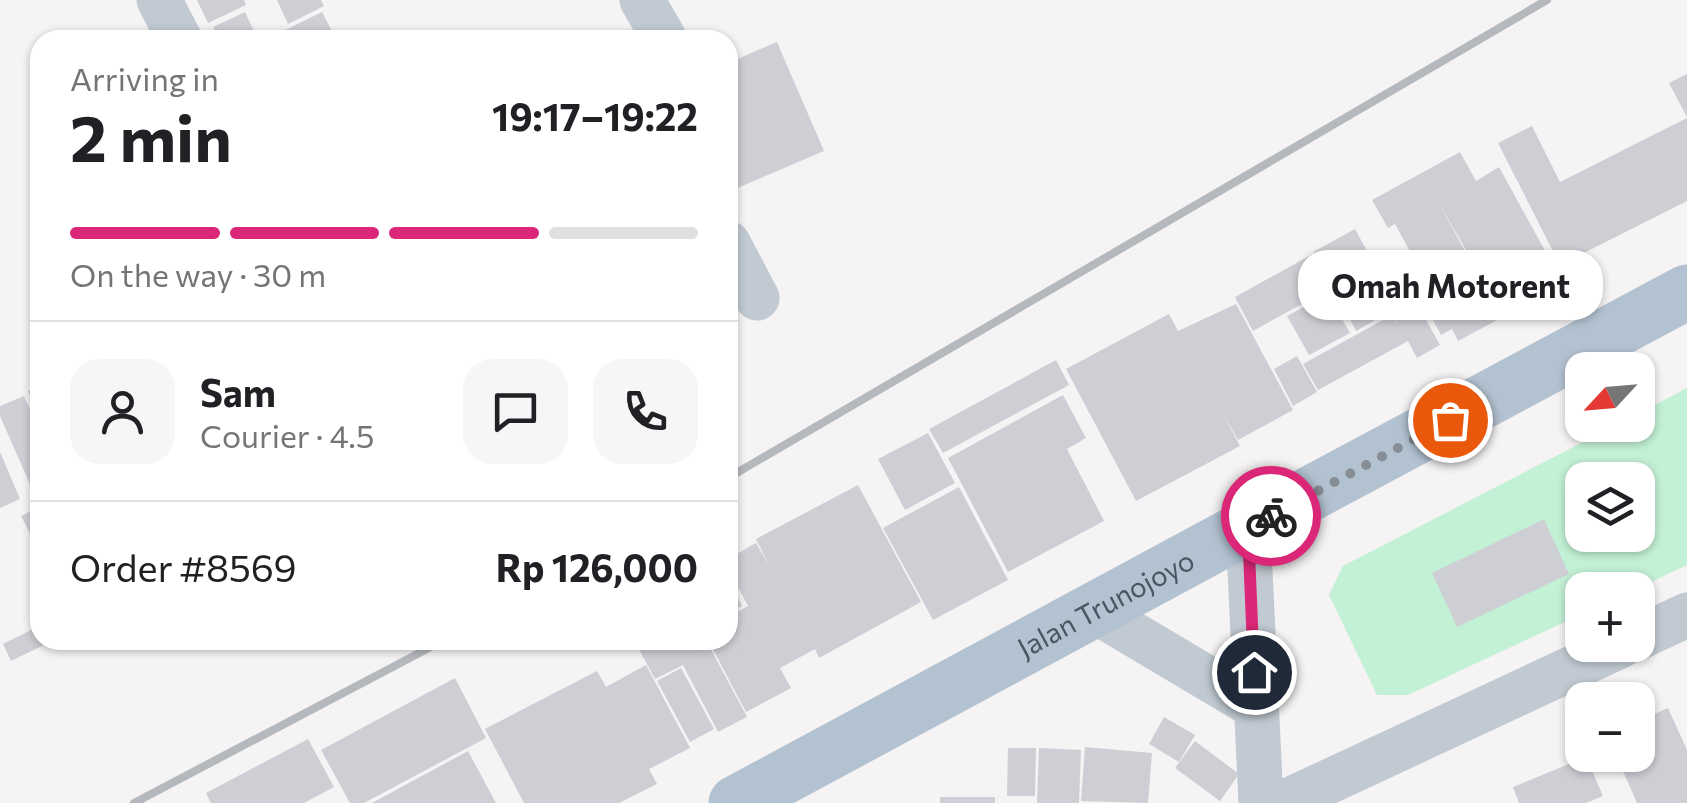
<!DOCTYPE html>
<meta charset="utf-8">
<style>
:root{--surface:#fff;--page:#f6f6f6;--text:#202124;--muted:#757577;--line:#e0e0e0;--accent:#db2777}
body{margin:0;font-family:Commissioner,sans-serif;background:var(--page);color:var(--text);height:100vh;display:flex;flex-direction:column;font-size:38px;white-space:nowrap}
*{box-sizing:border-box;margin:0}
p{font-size:32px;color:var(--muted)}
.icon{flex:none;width:55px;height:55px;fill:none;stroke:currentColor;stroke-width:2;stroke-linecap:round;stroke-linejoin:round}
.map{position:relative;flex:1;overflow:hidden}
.sheet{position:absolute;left:30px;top:30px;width:708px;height:620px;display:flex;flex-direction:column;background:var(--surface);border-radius:30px;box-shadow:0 2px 8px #0004}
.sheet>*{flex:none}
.needle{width:65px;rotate:244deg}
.buttons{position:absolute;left:1565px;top:352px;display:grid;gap:20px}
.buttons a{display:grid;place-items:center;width:90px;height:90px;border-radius:20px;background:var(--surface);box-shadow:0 2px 8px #0004;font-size:50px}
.pin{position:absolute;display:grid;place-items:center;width:85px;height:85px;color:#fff;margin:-42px;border:5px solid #fff;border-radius:50%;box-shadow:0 2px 10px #0007}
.courier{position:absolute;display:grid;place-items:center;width:100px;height:100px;margin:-50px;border:8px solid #db2777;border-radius:50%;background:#fff;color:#222;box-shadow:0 2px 12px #0007}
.bubble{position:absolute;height:70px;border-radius:30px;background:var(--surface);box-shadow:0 2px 8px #0004;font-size:32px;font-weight:700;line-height:70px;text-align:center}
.summary em{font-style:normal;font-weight:700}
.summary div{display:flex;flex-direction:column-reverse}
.summary{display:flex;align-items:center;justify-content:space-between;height:170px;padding:0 40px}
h1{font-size:65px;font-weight:700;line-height:75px}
.bar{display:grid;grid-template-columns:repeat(4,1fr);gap:15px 10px;align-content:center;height:120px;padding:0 40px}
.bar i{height:12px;border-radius:8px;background:var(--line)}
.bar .active{background:var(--accent)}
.bar p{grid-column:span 4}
.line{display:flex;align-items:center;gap:25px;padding:0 40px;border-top:2px solid var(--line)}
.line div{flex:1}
.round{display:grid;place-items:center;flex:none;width:105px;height:105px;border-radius:30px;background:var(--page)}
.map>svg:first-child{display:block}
</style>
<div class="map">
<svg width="1687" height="803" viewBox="0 0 1687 803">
<rect width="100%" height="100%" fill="#f5f3f3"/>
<path fill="#c3f1d5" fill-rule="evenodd" d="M1687 388V565L1634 590H1582V614L1408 695H1377L1329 595 1343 566 1616 425H1638V414ZM1582 480H1638V535H1582Z"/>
<path fill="#cdcfd5" d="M197 0H244L246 5 208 23Z
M277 0H321L324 6 288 24Z
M245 12 258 40H219L213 27Z
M322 12 335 37 328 40H272L271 37Z
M777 42 824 151 728 192V63Z
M1687 74V117L1669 83Z
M1687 118V201L1560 265 1498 143 1532 126 1560 182Z
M1460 152 1476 181 1499 167 1560 278 1500 310 1438 201 1501 318 1458 341 1452 329 1441 335 1419 294 1430 288 1395 224 1388 228 1372 200Z
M1355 229 1380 275 1338 298 1313 252Z
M1311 255 1329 289 1253 331 1235 297Z
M1392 271 1408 302 1395 311 1415 300 1440 345 1417 358 1408 341 1318 390 1303 364 1392 315 1399 326 1391 311 1356 331 1340 300Z
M1328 294 1350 333 1309 355 1287 316Z
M1236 304 1293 410 1238 440 1222 412 1240 446 1136 501 1066 369 1169 314 1178 331Z
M1297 356 1317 392 1293 406 1274 369Z
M1056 360 1069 385 943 453 929 429Z
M40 386V419L28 391Z
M1063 395 1086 438 1067 449 1104 521 1008 572 948 458Z
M24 396 40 433V486L32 489 0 416V406Z
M928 433 955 483 905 510 878 459Z
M0 452 20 499 0 508Z
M858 485 921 602 819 658 815 649 780 668 791 688 746 712 708 640H728V617L748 606 728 568V559L756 543 769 565 756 539Z
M959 487 1008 580 933 620 883 528Z
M40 507V553L21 516Z
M1544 519 1569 574 1457 627 1432 573Z
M728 578 742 606 728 614Z
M37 627 40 640 46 644 11 661 3 644Z
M634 640H706L747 717 718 732 683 665 655 679Z
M646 665 690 748 649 769 657 784 619 803H524L485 729 597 671 606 687Z
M681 668 714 729 690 742 657 681Z
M455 678 486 738 364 803H350L321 750Z
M1668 708 1687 750V803H1637L1616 755H1638V721Z
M1164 717 1195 735 1179 762 1149 744Z
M308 739 334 787 304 803H211L206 793Z
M1195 741 1239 774 1220 801 1175 768Z
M1085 747 1152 753 1148 803 1081 801Z
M1008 748H1036L1035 796H1007Z
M1039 748 1081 750 1079 803H1037Z
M468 751 496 803H372Z
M1586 757 1603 796 1586 803H1519L1513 787Z
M940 797H995V803H940Z"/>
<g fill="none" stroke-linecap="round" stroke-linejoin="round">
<path stroke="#c1cad2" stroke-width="45" d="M159 0 180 40
M642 0 665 40
M728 243 757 298
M1248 528 1261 803
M1091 609 1256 707
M1638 638 1687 615
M1283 803 1622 645"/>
<path stroke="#b3c2d1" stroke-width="55" id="s1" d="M736 803C1052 630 1370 463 1687 292"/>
<path stroke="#b5b8bd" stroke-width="8" d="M728 478 1547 0
M134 803 444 640"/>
</g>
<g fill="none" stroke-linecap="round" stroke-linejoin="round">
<path stroke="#868d94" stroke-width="10" stroke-dasharray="0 18" d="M1271 516 1450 420"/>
<path stroke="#db2777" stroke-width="12" d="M1254 672 1248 528 1271 516"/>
</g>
<g text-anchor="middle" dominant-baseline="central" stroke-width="9" stroke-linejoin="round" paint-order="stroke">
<g font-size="28" fill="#4a5661" stroke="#fff">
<text stroke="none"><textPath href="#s1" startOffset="420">Jalan Trunojoyo</textPath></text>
</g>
</g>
</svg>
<div class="buttons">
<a><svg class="needle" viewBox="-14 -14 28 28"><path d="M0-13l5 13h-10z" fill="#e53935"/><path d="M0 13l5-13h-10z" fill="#757577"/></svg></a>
<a><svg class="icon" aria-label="layers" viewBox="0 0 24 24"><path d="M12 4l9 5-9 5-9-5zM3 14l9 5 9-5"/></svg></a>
<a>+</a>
<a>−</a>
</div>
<div class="pin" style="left:1450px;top:420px;background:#ea580c"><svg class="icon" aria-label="bag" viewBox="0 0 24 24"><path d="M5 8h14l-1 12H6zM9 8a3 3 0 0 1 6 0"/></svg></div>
<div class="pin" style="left:1254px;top:672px;background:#1f2937"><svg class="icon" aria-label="home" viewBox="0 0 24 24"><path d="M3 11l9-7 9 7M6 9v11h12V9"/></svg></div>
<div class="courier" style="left:1271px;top:516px"><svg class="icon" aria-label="bike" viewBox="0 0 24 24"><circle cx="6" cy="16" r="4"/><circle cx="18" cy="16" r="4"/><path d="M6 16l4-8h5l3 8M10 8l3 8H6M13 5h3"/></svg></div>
<div class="bubble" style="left:1298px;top:250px;width:305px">Omah Motorent</div>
<section class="sheet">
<div class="summary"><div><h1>2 min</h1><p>Arriving in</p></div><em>19:17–19:22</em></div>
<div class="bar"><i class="active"></i><i class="active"></i><i class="active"></i><i></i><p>On the way · 30 m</p></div>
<div class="line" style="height:180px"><a class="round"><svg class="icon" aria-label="person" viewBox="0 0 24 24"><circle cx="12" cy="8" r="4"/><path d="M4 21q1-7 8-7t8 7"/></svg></a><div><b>Sam</b><p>Courier · 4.5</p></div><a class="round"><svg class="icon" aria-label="chat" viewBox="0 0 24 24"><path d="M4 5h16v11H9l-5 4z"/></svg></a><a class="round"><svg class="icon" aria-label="phone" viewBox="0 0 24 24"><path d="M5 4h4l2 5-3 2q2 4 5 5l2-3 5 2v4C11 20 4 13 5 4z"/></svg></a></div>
<div class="line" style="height:130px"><div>Order #8569</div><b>Rp 126,000</b></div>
</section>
</div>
